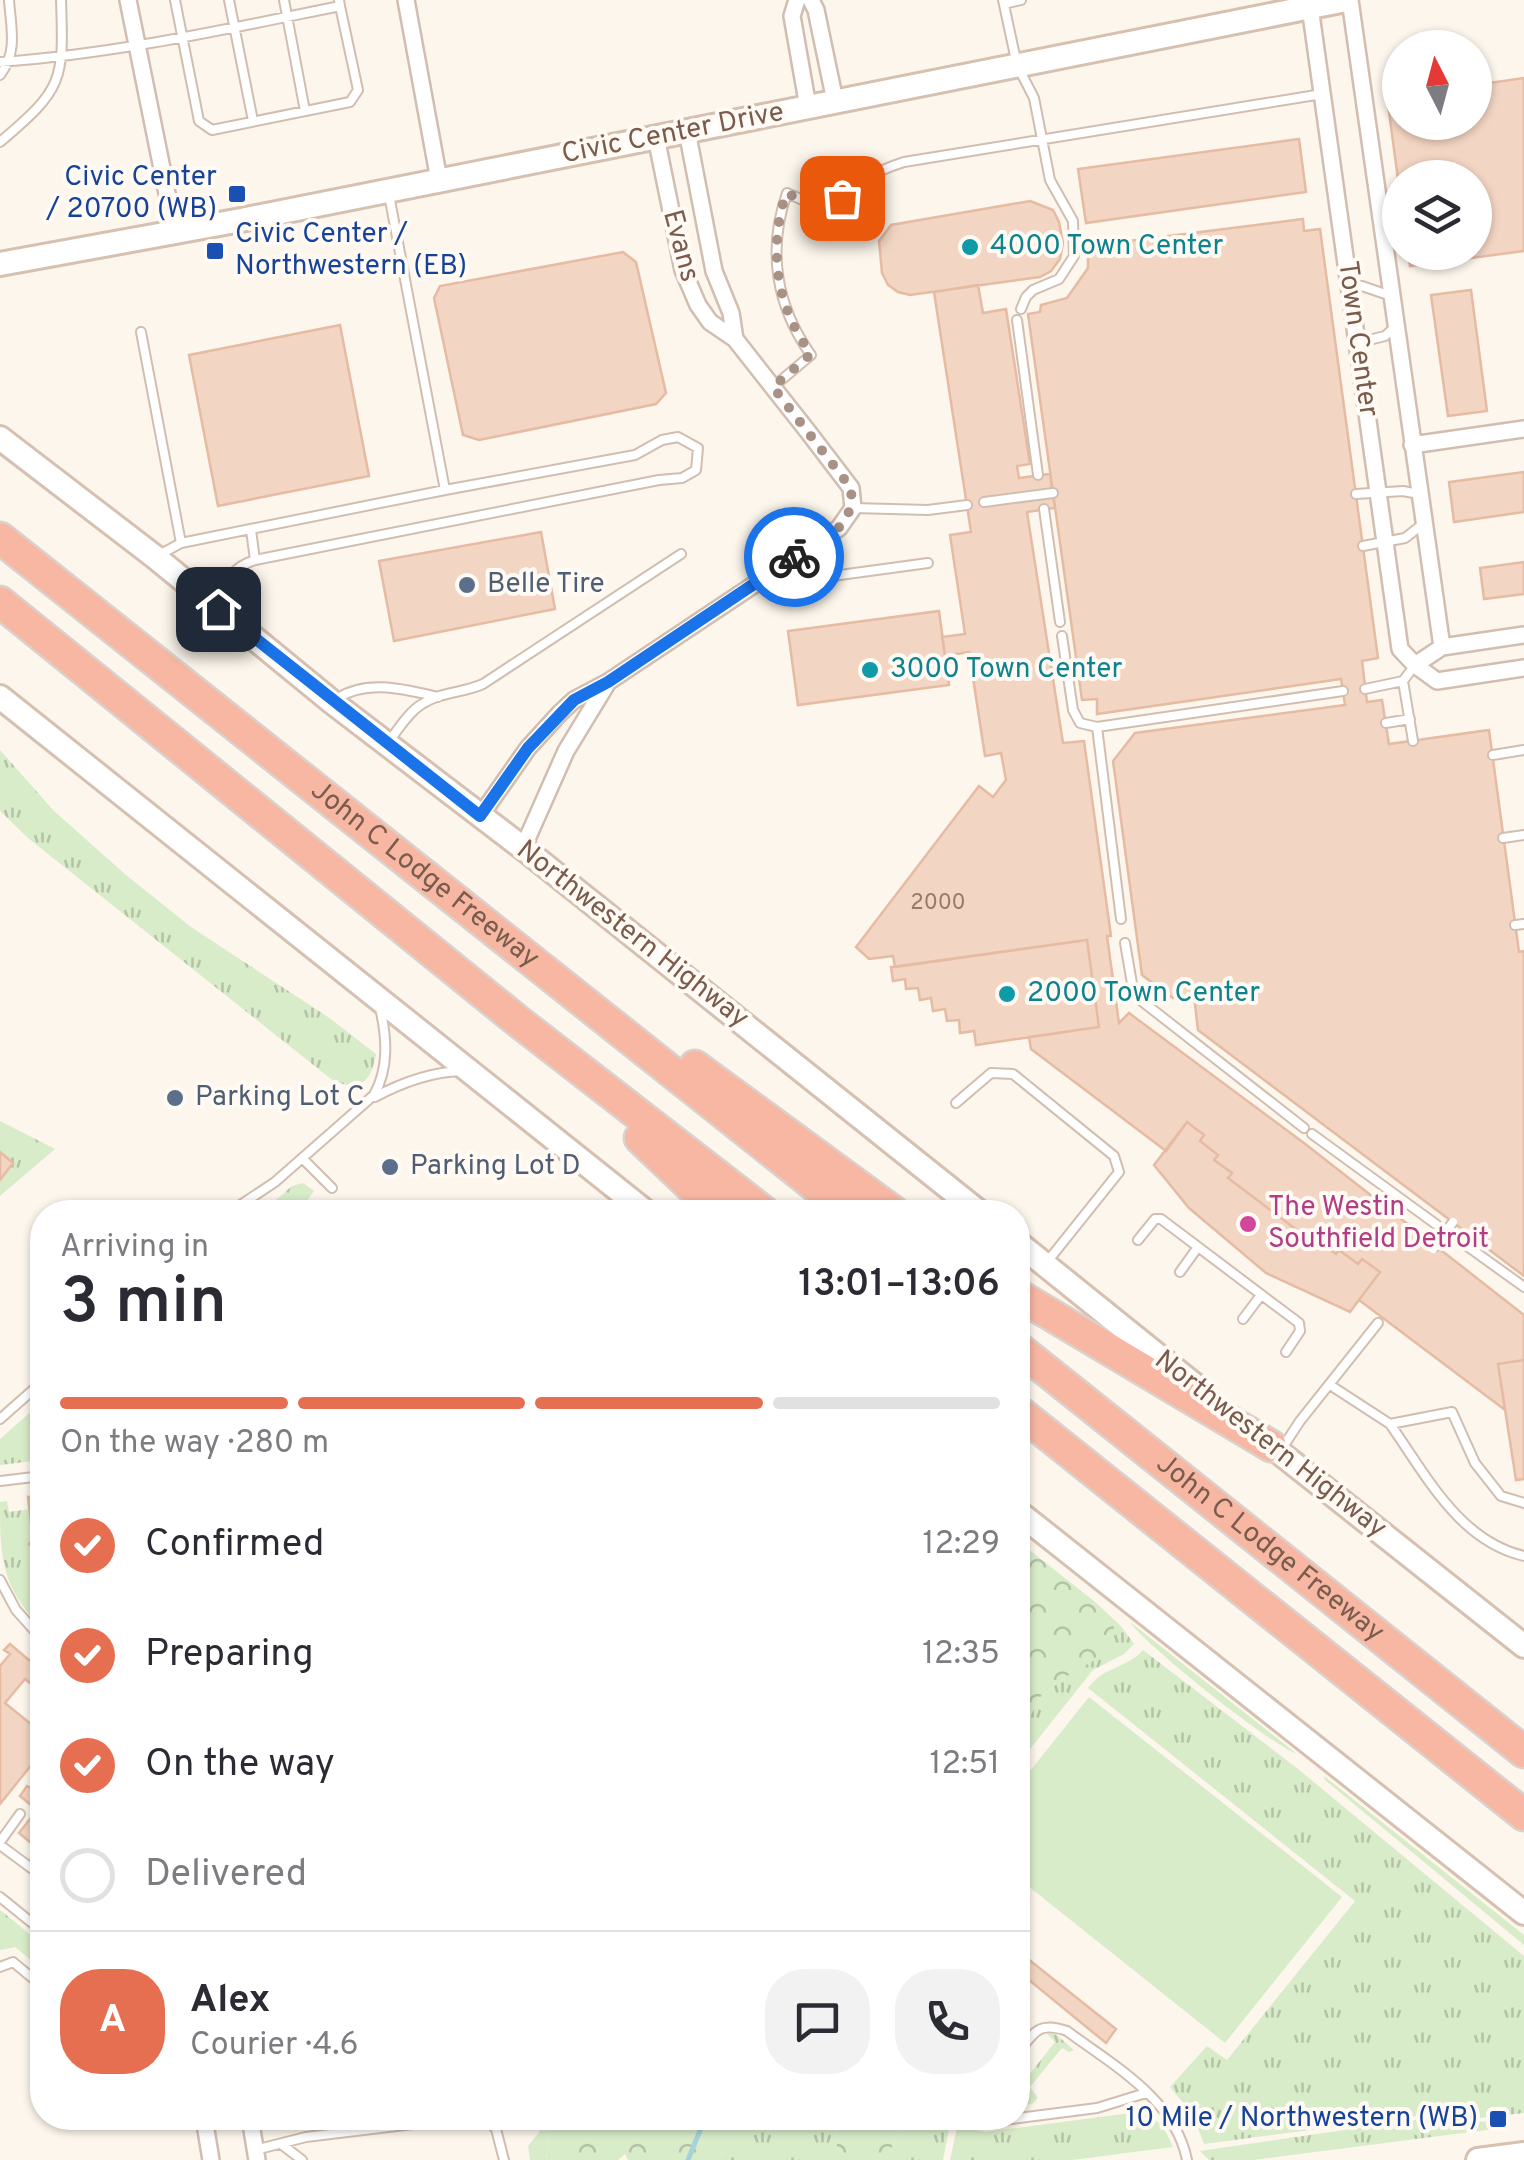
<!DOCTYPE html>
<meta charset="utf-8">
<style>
:root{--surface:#fff;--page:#f2f2f3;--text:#2b2b33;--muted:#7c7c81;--line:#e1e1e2;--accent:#e76f51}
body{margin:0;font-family:Overpass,sans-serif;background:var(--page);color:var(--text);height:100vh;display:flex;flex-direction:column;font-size:38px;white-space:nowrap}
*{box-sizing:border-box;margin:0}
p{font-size:32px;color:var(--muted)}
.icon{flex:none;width:55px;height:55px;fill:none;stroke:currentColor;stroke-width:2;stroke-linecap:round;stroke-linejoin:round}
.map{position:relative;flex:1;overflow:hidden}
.side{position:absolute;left:30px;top:1200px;width:1000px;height:930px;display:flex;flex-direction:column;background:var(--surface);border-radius:40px;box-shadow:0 2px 8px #0004}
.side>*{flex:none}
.needle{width:65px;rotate:354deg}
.fabs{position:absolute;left:1382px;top:30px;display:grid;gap:20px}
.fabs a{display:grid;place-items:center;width:110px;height:110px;border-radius:50%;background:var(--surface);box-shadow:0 2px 8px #0004;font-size:50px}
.pin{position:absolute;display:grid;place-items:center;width:85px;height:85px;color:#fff;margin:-42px;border-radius:20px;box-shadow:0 5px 15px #0006}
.courier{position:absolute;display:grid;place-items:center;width:100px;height:100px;margin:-50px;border:8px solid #1a73e8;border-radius:50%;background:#fff;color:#222;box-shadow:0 2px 12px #0007}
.headline em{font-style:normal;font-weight:600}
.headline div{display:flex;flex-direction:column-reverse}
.headline{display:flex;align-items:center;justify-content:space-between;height:170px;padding:0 30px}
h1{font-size:65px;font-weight:600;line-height:75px}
.bar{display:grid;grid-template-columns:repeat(4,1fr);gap:15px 10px;align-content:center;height:120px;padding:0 30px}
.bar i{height:12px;border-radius:8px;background:var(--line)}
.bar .active{background:var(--accent)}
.bar p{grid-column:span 4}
.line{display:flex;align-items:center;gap:25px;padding:0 30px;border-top:2px solid var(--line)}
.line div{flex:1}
.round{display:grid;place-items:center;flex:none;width:105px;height:105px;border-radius:40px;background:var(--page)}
ol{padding:0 30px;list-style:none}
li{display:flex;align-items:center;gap:30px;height:110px}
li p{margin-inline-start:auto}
li .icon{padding:10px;border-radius:50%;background:var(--accent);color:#fff;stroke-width:4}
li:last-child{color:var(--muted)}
li i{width:55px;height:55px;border:5px solid var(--line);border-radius:50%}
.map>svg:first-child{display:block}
</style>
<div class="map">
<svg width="1524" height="2160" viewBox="0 0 1524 2160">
<defs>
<pattern id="grass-tufts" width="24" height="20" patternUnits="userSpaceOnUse" patternTransform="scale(2.5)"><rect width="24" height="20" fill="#d8ecc9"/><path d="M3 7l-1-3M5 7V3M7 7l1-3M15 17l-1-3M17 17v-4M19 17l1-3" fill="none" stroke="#b4c2a5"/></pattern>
<pattern id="forest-crowns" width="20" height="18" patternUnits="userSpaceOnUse" patternTransform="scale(2.5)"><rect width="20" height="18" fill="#d8ecc9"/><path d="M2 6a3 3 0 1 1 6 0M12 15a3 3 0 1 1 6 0" fill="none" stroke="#b4c2a5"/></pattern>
</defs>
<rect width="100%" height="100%" fill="#fdf6ec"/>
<path fill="url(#grass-tufts)" d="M0 750 54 811 126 875 191 927 328 1017 376 1054C371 1083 359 1093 331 1079L28 838 0 811Z
M0 1121 55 1149 0 1196V1180L13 1163 0 1152Z
M303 1183 314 1191 299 1212H262L292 1186Z
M35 1408 42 1415V1460L0 1465V1439Z
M7 1501 9 1512 30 1509 33 1539 30 1544 42 1554V1628C1 1587 0 1557 0 1502Z
M1094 1601 1121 1626 1134 1644 1124 1654 1093 1670 1018 1764V1738L1041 1696 1070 1674 1113 1626Z
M1130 1622 1297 1754C1271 1745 1145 1645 1130 1622Z
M1143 1650 1298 1769 1524 1956V2113L1471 2119 1424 2115 1360 2124V2119L1370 2118 1369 2111 1355 2112 1356 2124 1204 2144 1193 2115 1170 2087 1207 2046 1227 2060 1355 1901 1088 1688C1106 1665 1126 1669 1143 1650Z
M1324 1776 1524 1935V1945L1325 1780Z
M0 1910 42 1944V1969L15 1947 0 1950Z
M1052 2031 1074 2050 1069 2052 1062 2048 1030 2087 1038 2098 1032 2104 1018 2106V2089L1055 2042 1047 2034Z
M1131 2113C1155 2113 1164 2125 1173 2147L1072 2160H950L959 2118 971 2129 985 2132Z
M523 2118H538L550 2131 546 2160H530L528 2146 540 2131Z
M738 2118H829L837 2135V2160H719Z
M905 2118H951L943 2160H886Z
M1420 2119 1470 2123 1498 2120 1502 2128 1253 2160H1209L1200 2151Z"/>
<path fill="url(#forest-crowns)" d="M1018 1541 1094 1601 1114 1626 1111 1651 1070 1674 1041 1696 1018 1738Z
M538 2118H738V2119L719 2160H628L625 2154 618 2160H546L550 2131Z
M829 2118H905L886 2160H837V2135Z"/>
<path fill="#d8ecc9" d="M1089 1697 1342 1897 1225 2043 1018 1878V1786Z"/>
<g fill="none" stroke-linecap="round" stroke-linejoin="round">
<path stroke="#a5d3da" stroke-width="5" d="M688 2160 705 2118"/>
</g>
<path fill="#f3d5c3" stroke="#e6bba3" stroke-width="2.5" d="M1524 78V251L1410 266 1408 252H1475V178H1400V194L1387 97 1400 95V122H1475V85Z
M1299 139 1306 192 1086 223 1078 169Z
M1030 201 1053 210 1059 222 1063 243 1060 259 1051 271 1040 277 910 295 898 292 888 285 882 273 879 241 891 225Z
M1303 219 1304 231 1320 229 1378 658 1362 661 1367 702 1382 700 1389 744 1489 730 1519 952 1524 951V1276L1198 1030 1194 996 1173 998 1142 975 1113 761 1135 733 1345 705 1341 679 1097 714V699L1082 700 1028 314 1040 312 1041 305 1067 298 1088 268V246Z
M623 252 636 262 666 393 656 404 479 440 463 435 434 298 440 286Z
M978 285 983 313 1006 309 1030 464 1017 466 1019 478 1050 474 1055 508 1027 512 1063 743 1084 741 1111 936H1107L1119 1023 1129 1013 1304 1143 1524 1315V1360L1498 1364 1505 1410 1359 1300 1380 1272 1362 1259 1358 1264 1339 1250 1336 1254 1317 1240 1314 1243 1228 1178 1232 1173 1214 1160 1218 1155 1200 1141 1204 1135 1187 1122 1166 1151 1031 1049 1029 1037 1099 1027 1087 940 895 967 893 956 869 959 856 947 979 786 993 797 1006 780 1001 753 985 756 969 652 945 656 942 637 965 634 950 535 971 532 934 292Z
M1471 290 1487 411 1448 416 1431 295Z
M340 325 369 476 218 506 189 355Z
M1524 472V512L1454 522 1449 482Z
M541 532 555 609 394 641 379 561Z
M1524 562V594L1484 599 1480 568Z
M939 611 949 685 798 705 788 631Z
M1087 940 1099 1027 976 1045 974 1031 960 1033 959 1020 947 1021 945 1009 933 1011 931 998 920 1000 918 988 906 989 905 979 893 981 891 967Z
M1187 1122 1204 1135 1200 1141 1218 1155 1214 1160 1232 1173 1228 1178 1314 1243 1317 1240 1336 1254 1339 1250 1358 1264 1362 1259 1380 1272 1350 1312 1266 1273 1189 1208 1154 1165Z
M0 1152 13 1163 0 1180Z
M1524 1360V1479L1516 1480 1498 1364Z
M42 1496V1495V1554L29 1544 33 1539 28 1497Z
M10 1644 42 1671V1693L25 1679 5 1703 42 1733V1794L32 1788 36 1783 32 1779 40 1769 33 1763 0 1804V1666L10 1654 4 1650Z
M27 1786 42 1794V1852L19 1833 37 1810 20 1796Z
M1018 1951 1116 2029 1106 2043 1018 1971Z"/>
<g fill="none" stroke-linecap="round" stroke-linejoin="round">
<defs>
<path id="lane" d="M175 0 199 121 212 130 350 102 358 90 340 6
M229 0 253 121
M284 0 305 111
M1003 0 1017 65 1034 98 1050 180 1073 221 1074 256 1059 279 1033 290 1026 297 1021 309
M1004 4 1021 0
M0 62C115 54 227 29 340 6L339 0
M0 75C18 51 11 29 9 0
M0 142C63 89 64 81 61 0
M1349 286H1362L1391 296
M1017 320 1038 475
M141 332 181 543
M1357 343 1385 336 1394 328
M773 387 811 355C776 306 767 250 787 193L832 213C852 185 872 172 904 162L1322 94
M1356 494 1403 491 1419 494
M984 502 1053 493
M853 508 928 510 967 505
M1044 509 1060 622
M1363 546 1405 538 1423 524
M159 555 181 543 445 490 389 195
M255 560 659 480 682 478 696 470 698 448 678 437 662 440 635 455 445 490
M785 567 818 578 928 563
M219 604C227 581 231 567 255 560L251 530
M1062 636 1073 710 1080 723 1097 727
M1403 681 1413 741
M1365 689 1403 681 1415 665
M336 699C367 679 403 689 438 697
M1386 723 1410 719
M390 740C399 728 409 712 422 704 440 692 463 693 483 684L681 554
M1493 755 1524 750
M1503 838 1524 835
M1121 919 1097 727 1343 691
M1515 925 1524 924
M1125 943 1134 995 1304 1128
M375 1097C403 1082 430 1072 461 1071
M956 1103 991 1073 1013 1074 1114 1156 1119 1172 1047 1262
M1312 1134 1437 1225
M302 1158 332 1188
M230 1212 275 1182 374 1095C389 1068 387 1038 380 1008
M1456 1238 1524 1287
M1138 1240 1155 1219H1161L1299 1323 1300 1331 1286 1352
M1180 1272 1198 1247
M1243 1319 1261 1295
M1330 1385 1390 1424 1452 1412 1475 1463 1501 1496 1524 1503
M0 1419 42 1382
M1390 1424C1426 1475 1459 1541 1524 1556
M1281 1450 1300 1421 1378 1323
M0 1481 42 1476
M0 1580 16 1610 42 1639
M0 1842 20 1814
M0 1845 42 1876
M0 1897 42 1931
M0 1967 13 1962 42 1986
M1018 2053C1034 2032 1039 2021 1067 2031 1114 2066 1175 2099 1187 2160
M485 2118 496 2129 504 2160
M980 2118 988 2122 1097 2108 1146 2093
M281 2144 302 2160
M255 2150 306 2137 463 2118"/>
<path id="street" d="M128 0 175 233
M406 0 439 180
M797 0 792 16 808 107
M811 0 816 10 835 101
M1350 0 1442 647
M1310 7 1400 649 1415 665
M687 131 714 271 731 313 735 339
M1412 445 1524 429
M1524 635 1442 647 1415 665 1437 681 1524 668
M481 815 528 748 560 713 574 700 608 682 839 528 853 508 851 488 809 433 735 339 710 322 698 305 683 270 656 137
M523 848 566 751 608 682
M204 2118 211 2160
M250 2118 257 2160"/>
<path id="secondary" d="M0 264 241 220 1346 0
M0 438 155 557 332 702 523 848 979 1212
M0 697 646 1212
M1018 1243 1203 1392
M1260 1437 1524 1646
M1018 1512 1524 1913
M1478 2160 1524 2154"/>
<g id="highway">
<path id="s1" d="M0 538 848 1212"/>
<path d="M0 602 519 1022 764 1212"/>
<path d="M695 1066 894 1212"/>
<path d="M640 1138 718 1212"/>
<path d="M1018 1295 1271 1446"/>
<path id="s2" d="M1018 1348 1524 1752"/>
<path d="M1018 1411 1524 1815"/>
</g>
</defs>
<use href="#lane" stroke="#d1beb0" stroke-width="12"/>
<use href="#street" stroke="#d1beb0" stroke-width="20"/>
<use href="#secondary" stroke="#d6c0b0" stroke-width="28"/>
<use href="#highway" stroke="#dad1cd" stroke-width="35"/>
<use href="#lane" stroke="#fff" stroke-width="8"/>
<use href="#street" stroke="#fff" stroke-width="15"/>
<use href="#secondary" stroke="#fff" stroke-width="22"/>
<use href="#highway" stroke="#f7b7a3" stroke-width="30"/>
<defs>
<path id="lane-bridge" d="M1433 1249 1453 1222"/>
</defs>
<use href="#lane-bridge" stroke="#d1beb0" stroke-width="12" stroke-linecap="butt"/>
<use href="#lane-bridge" stroke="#fff" stroke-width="8"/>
</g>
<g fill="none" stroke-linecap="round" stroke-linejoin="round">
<path stroke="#a89285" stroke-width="10" stroke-dasharray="0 18" d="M794 557C825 536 855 530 851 488L773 387 811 354C776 306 768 250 786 193L832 213 842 198"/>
<path stroke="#1a73e8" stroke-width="12" d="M218 609 480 816 528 748 574 700 608 682 794 557"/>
</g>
<g fill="#1a4fb4" stroke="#fffaf3" stroke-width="4">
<rect x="227" y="184" width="20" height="20" rx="5"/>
<rect x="205" y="241" width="20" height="20" rx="5"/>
<rect x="1488" y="2109" width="20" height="20" rx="5"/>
</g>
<g fill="#0f9aa8" stroke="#fffaf3" stroke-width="4">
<circle cx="970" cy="247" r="10"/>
<circle cx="870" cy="670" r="10"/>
<circle cx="1007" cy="994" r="10"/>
</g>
<g fill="#5c6f8a" stroke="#fffaf3" stroke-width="4">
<circle cx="467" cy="585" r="10"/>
<circle cx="175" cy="1098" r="10"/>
<circle cx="390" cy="1167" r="10"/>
</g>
<circle fill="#d1479c" stroke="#fffaf3" stroke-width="4" cx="1248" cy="1224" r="10"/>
<g text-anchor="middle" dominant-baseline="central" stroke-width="8" stroke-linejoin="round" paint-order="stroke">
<g font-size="22" fill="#987a6a">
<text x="938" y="903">2000</text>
</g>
<g font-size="28" fill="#7a5c4d" stroke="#fffaf3">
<text transform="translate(673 134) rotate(-11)">Civic Center Drive</text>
<text transform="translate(680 246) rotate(75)">Evans</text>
<text transform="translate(1357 339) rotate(82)">Town Center</text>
<text stroke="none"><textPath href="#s1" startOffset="542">John C Lodge Freeway</textPath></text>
<text transform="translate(632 935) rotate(38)">Northwestern Highway</text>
<text transform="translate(1270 1445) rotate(38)">Northwestern Highway</text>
<text stroke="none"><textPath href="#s2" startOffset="322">John C Lodge Freeway</textPath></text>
</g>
<g font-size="28" fill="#164399" stroke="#fffaf3" text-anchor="end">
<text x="217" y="178">Civic Center<tspan x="217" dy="32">/ 20700 (WB)</tspan></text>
<text x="235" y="235" text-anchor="start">Civic Center /<tspan x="235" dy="32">Northwestern (EB)</tspan></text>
<text x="1478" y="2119">10 Mile / Northwestern (WB)</text>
</g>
<g font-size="28" fill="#0d838f" stroke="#fffaf3" text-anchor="start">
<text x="990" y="247">4000 Town Center</text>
<text x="890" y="670">3000 Town Center</text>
<text x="1027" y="994">2000 Town Center</text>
</g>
<g font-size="28" fill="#4e5e75" stroke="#fffaf3" text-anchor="start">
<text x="487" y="585">Belle Tire</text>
<text x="195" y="1098">Parking Lot C</text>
<text x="410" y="1167">Parking Lot D</text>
</g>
<g font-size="28" fill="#b23c85" stroke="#fffaf3" text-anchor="start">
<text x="1268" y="1208">The Westin<tspan x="1268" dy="32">Southfield Detroit</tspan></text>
</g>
</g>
</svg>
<div class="fabs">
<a><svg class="needle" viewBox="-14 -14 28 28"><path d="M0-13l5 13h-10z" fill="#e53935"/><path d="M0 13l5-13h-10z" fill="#7c7c81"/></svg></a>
<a><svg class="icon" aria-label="layers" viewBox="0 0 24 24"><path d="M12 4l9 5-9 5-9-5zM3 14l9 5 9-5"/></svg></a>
</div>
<div class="pin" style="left:842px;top:198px;background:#ea580c"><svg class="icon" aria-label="bag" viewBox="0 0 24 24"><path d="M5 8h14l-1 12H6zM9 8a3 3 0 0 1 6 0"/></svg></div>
<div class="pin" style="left:218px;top:609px;background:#1f2937"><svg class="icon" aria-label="home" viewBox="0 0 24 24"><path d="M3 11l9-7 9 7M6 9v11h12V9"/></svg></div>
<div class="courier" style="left:794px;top:557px"><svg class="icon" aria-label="bike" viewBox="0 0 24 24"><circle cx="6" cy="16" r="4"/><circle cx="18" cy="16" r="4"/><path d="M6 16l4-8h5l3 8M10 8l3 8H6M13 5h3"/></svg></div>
<section class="side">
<div class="headline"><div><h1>3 min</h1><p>Arriving in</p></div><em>13:01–13:06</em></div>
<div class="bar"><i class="active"></i><i class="active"></i><i class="active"></i><i></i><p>On the way · 280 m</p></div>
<ol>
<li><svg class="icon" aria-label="check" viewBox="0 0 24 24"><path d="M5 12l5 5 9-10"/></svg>Confirmed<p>12:29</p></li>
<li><svg class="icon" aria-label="check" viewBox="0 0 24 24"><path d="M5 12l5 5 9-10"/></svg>Preparing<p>12:35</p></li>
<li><svg class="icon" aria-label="check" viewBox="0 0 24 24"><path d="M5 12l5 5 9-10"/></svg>On the way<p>12:51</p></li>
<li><i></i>Delivered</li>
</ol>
<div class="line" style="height:180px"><b class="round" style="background:var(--accent);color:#fff">A</b><div><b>Alex</b><p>Courier · 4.6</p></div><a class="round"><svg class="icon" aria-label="chat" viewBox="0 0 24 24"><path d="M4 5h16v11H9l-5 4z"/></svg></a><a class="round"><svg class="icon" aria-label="phone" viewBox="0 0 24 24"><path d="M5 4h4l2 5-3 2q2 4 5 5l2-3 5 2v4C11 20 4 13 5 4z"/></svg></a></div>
</section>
</div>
